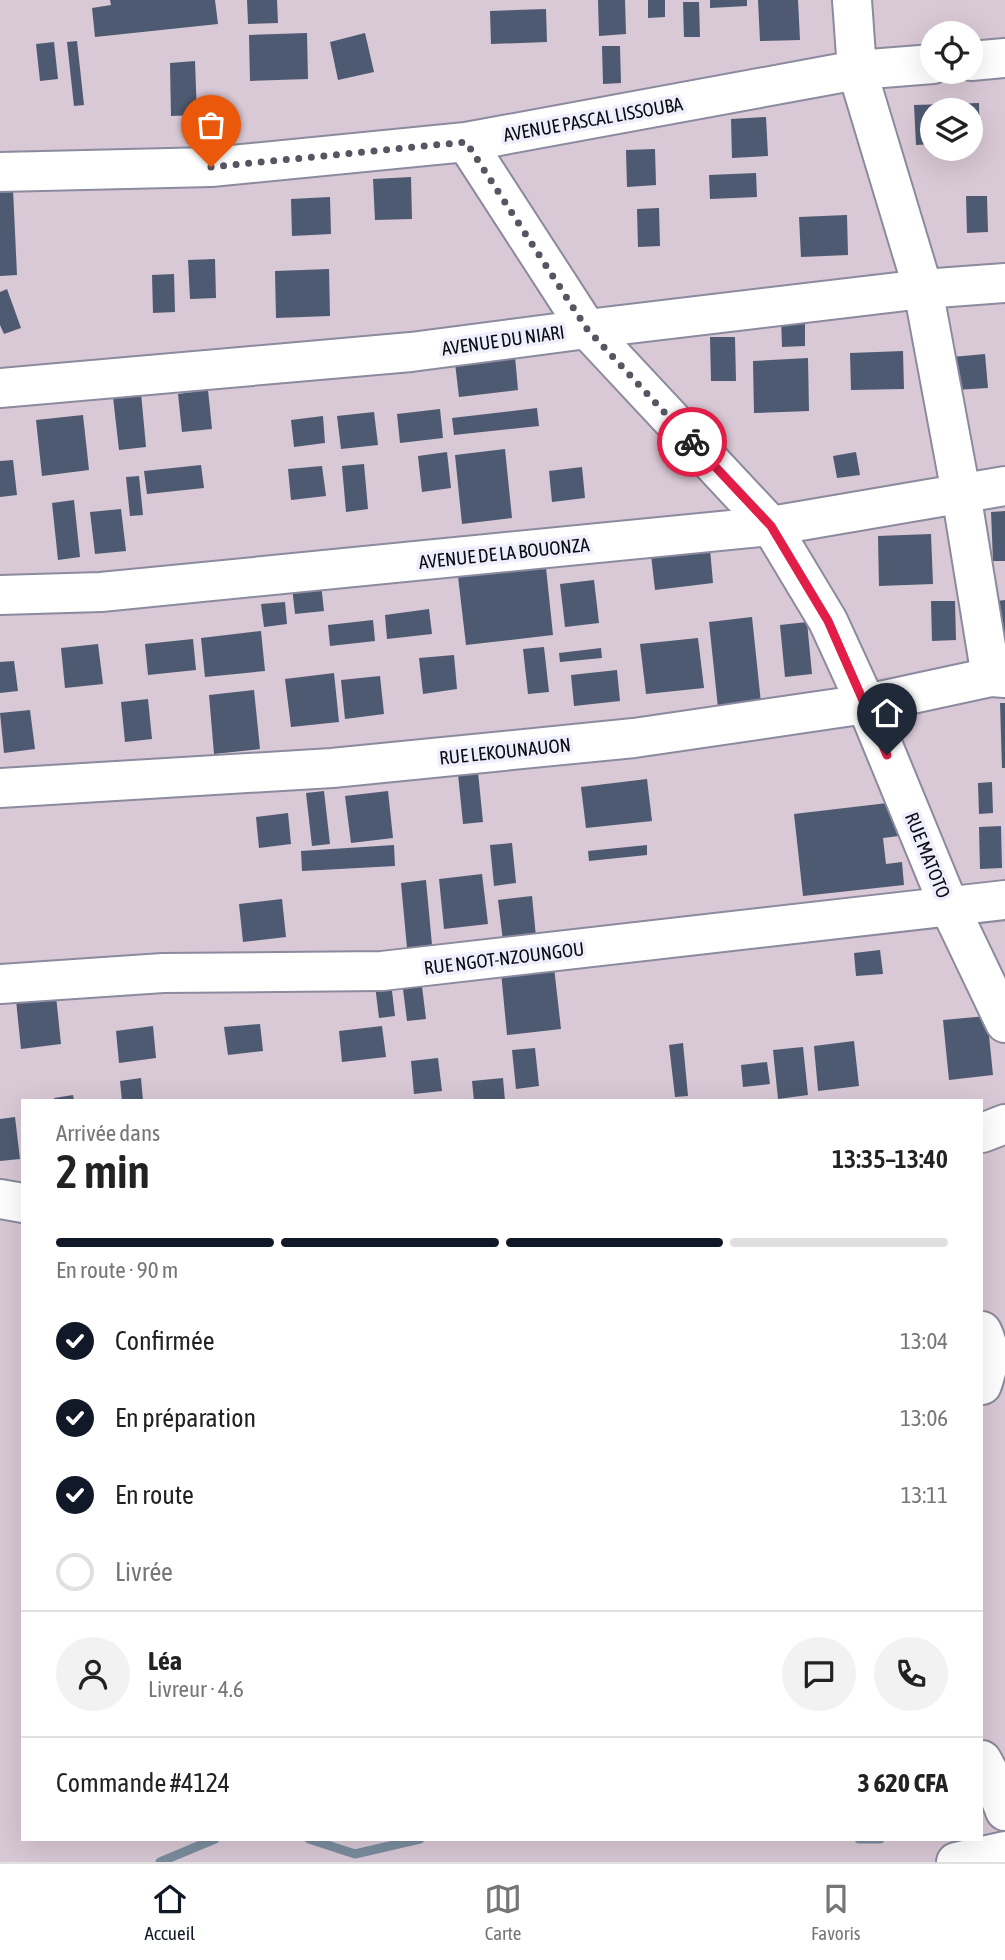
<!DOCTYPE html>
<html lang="fr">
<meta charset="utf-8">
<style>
:root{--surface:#fff;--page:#f2f2f2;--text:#222;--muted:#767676;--line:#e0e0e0;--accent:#111827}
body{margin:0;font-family:"Asap Condensed",sans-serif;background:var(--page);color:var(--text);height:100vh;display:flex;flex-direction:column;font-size:26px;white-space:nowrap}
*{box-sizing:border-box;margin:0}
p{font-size:23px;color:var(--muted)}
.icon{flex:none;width:38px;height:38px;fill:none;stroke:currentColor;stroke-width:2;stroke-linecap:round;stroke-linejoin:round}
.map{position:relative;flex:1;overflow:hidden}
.drawer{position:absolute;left:21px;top:1099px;width:962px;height:742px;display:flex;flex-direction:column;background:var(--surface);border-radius:0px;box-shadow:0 7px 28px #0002}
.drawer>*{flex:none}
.controls{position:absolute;left:920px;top:21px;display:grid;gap:14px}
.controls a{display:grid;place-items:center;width:63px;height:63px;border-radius:50%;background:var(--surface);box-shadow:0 7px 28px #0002;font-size:35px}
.pin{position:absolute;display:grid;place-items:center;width:60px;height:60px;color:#fff;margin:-72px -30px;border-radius:50% 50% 50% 0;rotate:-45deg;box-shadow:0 0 7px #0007}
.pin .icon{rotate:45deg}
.courier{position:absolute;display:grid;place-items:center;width:70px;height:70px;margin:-35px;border:5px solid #e11d48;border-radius:50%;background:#fff;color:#222;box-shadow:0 2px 9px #0007}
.overview em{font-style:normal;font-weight:600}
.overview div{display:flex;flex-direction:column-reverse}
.overview{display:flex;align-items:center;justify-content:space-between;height:119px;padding:0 35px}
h1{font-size:46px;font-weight:600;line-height:52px}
.bar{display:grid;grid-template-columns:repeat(4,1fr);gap:10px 7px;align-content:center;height:84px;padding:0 35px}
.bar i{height:9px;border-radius:5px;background:var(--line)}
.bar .selected{background:var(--accent)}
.bar p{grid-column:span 4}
.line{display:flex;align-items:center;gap:18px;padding:0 35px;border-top:2px solid var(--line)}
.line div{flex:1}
.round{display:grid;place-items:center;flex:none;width:74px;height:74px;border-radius:37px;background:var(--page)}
ol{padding:0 35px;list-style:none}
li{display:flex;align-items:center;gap:21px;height:77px}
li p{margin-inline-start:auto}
li .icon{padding:7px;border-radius:50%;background:var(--accent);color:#fff;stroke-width:4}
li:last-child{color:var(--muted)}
li i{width:38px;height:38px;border:4px solid var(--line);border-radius:50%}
.dock{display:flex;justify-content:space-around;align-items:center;height:98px;border-top:2px solid var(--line);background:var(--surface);font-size:19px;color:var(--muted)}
.dock a{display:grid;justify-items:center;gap:4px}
.dock .selected{color:var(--accent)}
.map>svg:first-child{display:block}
</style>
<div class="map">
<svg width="1005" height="1862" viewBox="0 0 1005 1862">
<rect width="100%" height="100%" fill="#e1e0f6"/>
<path fill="#d9c8d5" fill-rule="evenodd" d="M0 0H1005V1862H0ZM933 33H971V72H933ZM933 110H971V149H933ZM23 1101H982V1839H23Z"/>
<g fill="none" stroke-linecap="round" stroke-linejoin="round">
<path stroke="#7b8d9e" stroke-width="9" d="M309 1839 355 1854 420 1839
M859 1839H880
M160 1862 215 1839"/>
</g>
<path fill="#4e5a71" d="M110 0H215L218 24 95 37 92 8 111 5Z
M247 0H277L278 23 248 24Z
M598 0H625L626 34 599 36Z
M648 0H665V17L648 18Z
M710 0H747V6L710 8Z
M758 0H798L800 40 760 41Z
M683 2H699L700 37H684Z
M546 9 547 42 491 44 490 11Z
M307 33 308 79 250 81 249 35Z
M365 33 374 72 338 80 330 42Z
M77 41 84 105 74 106 67 42Z
M54 42 58 79 40 81 36 44Z
M602 46H620L621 83 603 84Z
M195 61 197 115 171 116 170 63Z
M979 103 980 142 971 143V110H933V144L916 145 914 105Z
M766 117 768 156 732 158 731 119Z
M655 149 656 185 627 187 626 150Z
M756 173 757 197 710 199 709 175Z
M411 177 412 219 375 220 373 179Z
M0 189H13L17 275 0 276Z
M966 196H987L988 232 967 233Z
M330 197 331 234 292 236 291 199Z
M659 208 660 246 638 247 637 209Z
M847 215 848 255 801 257 799 217Z
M215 259 216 298 190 299 188 260Z
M329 269 330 316 276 318 275 271Z
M174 274 175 312 153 313 152 275Z
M7 289 21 328 4 334 0 325V292Z
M781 318H805V346L782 347Z
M710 337H735L736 381H711Z
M903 351 904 389 851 390 850 353Z
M985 354 988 388 955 390 952 357Z
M515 356 518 390 459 397 455 363Z
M808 358 809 411 754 413 753 361Z
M208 390 212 429 182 432 178 394Z
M141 393 146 447 119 450 113 397Z
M537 408 539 426 454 435 452 418Z
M440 409 443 438 400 443 397 414Z
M374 412 378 445 341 449 337 416Z
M83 415 89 470 42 476 36 420Z
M323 416 325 443 294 447 291 420Z
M505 449 512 518 462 524 455 455Z
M447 452 451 488 422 492 418 456Z
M856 452 860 475 837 478 833 456Z
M13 460 17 495 0 497V461Z
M364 464 368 509 346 512 342 466Z
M201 465 204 488 147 494 144 471Z
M322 466 326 496 291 500 288 469Z
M582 467 585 498 552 502 549 471Z
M139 476 143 515 130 516 126 477Z
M74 500 80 557 58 560 52 503Z
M121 509 126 551 95 554 90 512Z
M1005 511V561H993L991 512Z
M931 534 933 584 879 586 878 536Z
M710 549 713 583 655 590 651 555Z
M545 558 553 635 466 645 457 568Z
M594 580 599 623 565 627 560 584Z
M321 584 324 611 295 614 292 587Z
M1005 600V645L997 601Z
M931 601H955L956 640 932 641Z
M285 602 287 624 264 627 261 604Z
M429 609 432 634 387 639 385 615Z
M752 617 761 703 718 708 709 622Z
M373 620 375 641 330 646 328 625Z
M807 622 812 674 785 677 780 625Z
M261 631 265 671 205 677 201 638Z
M698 638 704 688 646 694 640 644Z
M193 639 196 670 148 675 145 644Z
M98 644 103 684 65 688 61 648Z
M544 647 549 692 528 694 523 649Z
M601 648 602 658 560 662 559 653Z
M454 655 457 689 423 694 419 658Z
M14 661 18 691 0 693V662Z
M617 670 620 701 574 706 571 675Z
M334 673 339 722 291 727 285 679Z
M380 676 384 714 345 719 341 680Z
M254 690 260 749 214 754 209 695Z
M148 699 152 739 125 742 121 702Z
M1000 703H1005V768H1002Z
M30 710 35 749 4 753 0 713Z
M478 772 483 822 463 824 458 774Z
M647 779 652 821 586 828 581 787Z
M992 782 993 813 979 814 978 783Z
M324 791 330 844 312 846 306 793Z
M388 791 393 838 351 843 345 796Z
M896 802 899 836 883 838 886 864 902 862 904 885 803 896 794 814Z
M288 813 291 844 259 848 256 817Z
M1001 826 1002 868 980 869 979 827Z
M512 843 516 883 494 886 490 845Z
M394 845 395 866 302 871 301 851Z
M647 845V855L589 861 588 851Z
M482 874 488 924 444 929 439 879Z
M426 880 432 945 407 948 401 883Z
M532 896 536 937 503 941 498 900Z
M282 899 286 937 243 942 239 904Z
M880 950 883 974 856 976 854 953Z
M554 967 561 1029 507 1035 501 972Z
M421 978 426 1019 407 1021 402 981Z
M391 983 395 1016 379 1018 375 985Z
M56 996 61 1044 21 1049 16 1000Z
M987 1016 993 1075 949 1080 943 1020Z
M260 1024 263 1051 228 1055 224 1027Z
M153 1026 156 1058 119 1063 116 1031Z
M382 1026 386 1057 342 1062 339 1031Z
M854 1041 859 1086 818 1091 814 1046Z
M683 1043 688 1096 675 1097 669 1045Z
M803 1047 808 1095 778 1099 773 1050Z
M535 1048 539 1086 516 1089 512 1050Z
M438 1058 442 1091 414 1094 411 1061Z
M767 1062 770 1084 743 1087 741 1065Z
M141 1078 143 1101H122L120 1081Z
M503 1078 505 1101H474L472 1081Z
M73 1095 74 1101H55L54 1098Z
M15 1117 20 1159 0 1161V1119Z"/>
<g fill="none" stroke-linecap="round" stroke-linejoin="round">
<defs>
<path id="minor" d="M852 0 857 70 923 289 961 493 991 677
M971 61 1005 58
M466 142 587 329 771 526 828 621 866 704 949 906 1005 1023
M0 172 211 167 466 142 857 70 933 64
M0 388 411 352 587 329 923 289 1005 283
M0 595 101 592 771 526 1005 486
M0 788 332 768 634 738 866 704 991 677 1005 678
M0 984 163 973 382 971 1005 900
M982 1133 1005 1124
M0 1199 23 1203
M982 1331C992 1351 989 1365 982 1385
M982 1760 993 1780 1005 1811
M956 1862 1005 1851"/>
</defs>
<use href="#minor" stroke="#8b8a9e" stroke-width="42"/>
<use href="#minor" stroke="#fff" stroke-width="38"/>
</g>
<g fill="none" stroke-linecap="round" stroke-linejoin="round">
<path stroke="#565662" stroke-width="7" stroke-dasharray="0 12.6" d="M211 167 466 142 587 329 692 442"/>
<path stroke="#e11d48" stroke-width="9" d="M692 442 771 526 828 621 887 755"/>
</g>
<g text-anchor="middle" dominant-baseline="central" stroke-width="7" stroke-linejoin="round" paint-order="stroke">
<g font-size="19" fill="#0b0b12" stroke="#efeefc">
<text transform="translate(593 119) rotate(-10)">AVENUE PASCAL LISSOUBA</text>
<text transform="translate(503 340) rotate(-8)">AVENUE DU NIARI</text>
<text transform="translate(504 553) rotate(-6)">AVENUE DE LA BOUONZA</text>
<text transform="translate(505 751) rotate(-6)">RUE LEKOUNAUON</text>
<text transform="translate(928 855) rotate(68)">RUE MATOTO</text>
<text transform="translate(504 958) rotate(-7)">RUE NGOT-NZOUNGOU</text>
</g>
</g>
</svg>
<div class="controls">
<a><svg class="icon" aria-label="locate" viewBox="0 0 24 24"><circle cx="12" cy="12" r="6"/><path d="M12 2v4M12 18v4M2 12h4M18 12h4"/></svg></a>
<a><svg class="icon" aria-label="layers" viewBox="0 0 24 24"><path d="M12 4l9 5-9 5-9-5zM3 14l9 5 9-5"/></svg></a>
</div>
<div class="pin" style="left:211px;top:167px;background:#ea580c"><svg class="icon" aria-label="bag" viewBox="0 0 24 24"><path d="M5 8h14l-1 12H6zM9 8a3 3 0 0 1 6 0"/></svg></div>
<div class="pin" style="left:887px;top:755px;background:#1f2937"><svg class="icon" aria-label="home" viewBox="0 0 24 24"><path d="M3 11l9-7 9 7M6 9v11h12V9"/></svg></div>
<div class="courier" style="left:692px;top:442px"><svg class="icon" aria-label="bike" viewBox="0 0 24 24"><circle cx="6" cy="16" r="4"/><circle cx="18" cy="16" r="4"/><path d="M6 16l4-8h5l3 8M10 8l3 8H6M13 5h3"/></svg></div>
<section class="drawer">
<div class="overview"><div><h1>2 min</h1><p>Arrivée dans</p></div><em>13:35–13:40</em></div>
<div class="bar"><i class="selected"></i><i class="selected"></i><i class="selected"></i><i></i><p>En route · 90 m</p></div>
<ol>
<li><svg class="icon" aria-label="check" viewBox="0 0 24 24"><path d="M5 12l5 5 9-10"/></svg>Confirmée<p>13:04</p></li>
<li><svg class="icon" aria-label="check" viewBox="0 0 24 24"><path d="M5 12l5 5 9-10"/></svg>En préparation<p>13:06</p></li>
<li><svg class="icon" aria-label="check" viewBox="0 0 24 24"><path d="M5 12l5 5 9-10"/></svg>En route<p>13:11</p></li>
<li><i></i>Livrée</li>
</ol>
<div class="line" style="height:126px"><a class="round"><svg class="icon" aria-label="person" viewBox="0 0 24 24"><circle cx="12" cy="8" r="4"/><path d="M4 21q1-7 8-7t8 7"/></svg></a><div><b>Léa</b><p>Livreur · 4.6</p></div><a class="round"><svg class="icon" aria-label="chat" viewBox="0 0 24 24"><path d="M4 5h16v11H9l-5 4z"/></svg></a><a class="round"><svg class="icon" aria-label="phone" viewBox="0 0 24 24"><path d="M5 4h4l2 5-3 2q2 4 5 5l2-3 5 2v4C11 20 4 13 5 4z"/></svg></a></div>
<div class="line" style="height:91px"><div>Commande #4124</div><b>3 620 CFA</b></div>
</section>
</div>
<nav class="dock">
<a class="selected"><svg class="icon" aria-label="home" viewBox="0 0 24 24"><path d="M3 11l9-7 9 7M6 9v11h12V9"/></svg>Accueil</a>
<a><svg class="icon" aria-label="map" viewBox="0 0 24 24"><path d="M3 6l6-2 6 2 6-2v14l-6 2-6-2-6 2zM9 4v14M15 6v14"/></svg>Carte</a>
<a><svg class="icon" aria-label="saved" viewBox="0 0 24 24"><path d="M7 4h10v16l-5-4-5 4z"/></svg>Favoris</a>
</nav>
